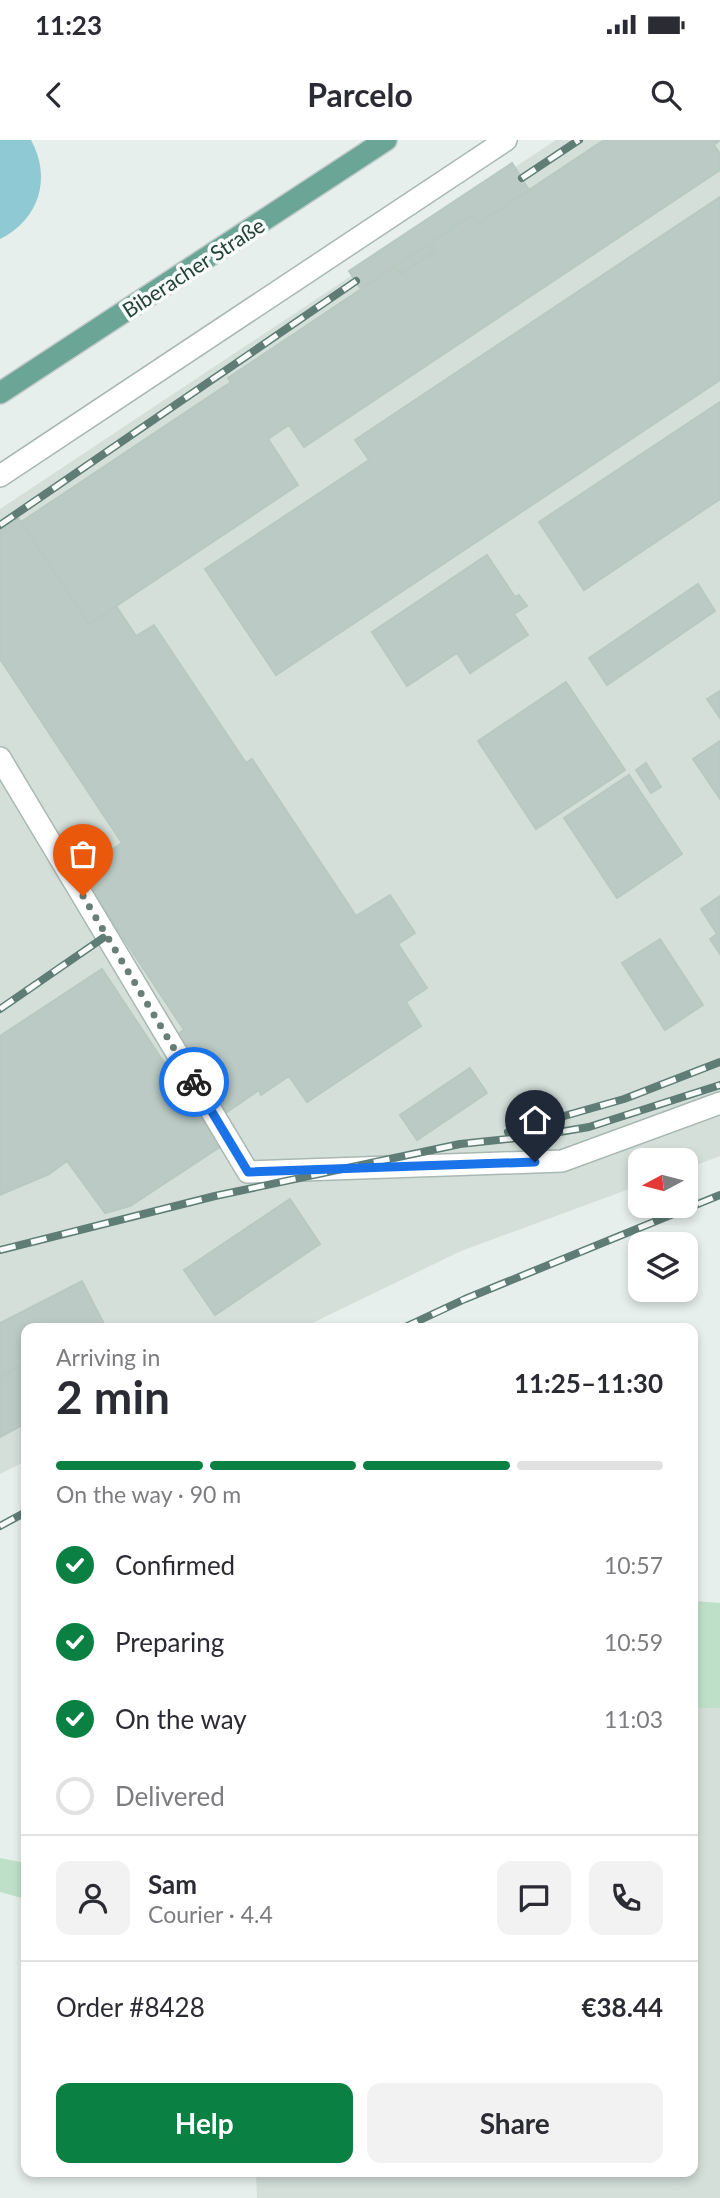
<!DOCTYPE html>
<meta charset="utf-8">
<style>
:root{--surface:#fff;--page:#f2f2f3;--text:#2b2b33;--muted:#7c7c81;--line:#e1e1e2;--accent:#0b8043}
body{margin:0;font-family:Lato,sans-serif;background:var(--page);color:var(--text);height:100vh;display:flex;flex-direction:column;font-size:26px;white-space:nowrap}
*{box-sizing:border-box;margin:0}
p{font-size:23px;color:var(--muted)}
.icon{flex:none;width:38px;height:38px;fill:none;stroke:currentColor;stroke-width:2;stroke-linecap:round;stroke-linejoin:round}
.map{position:relative;flex:1;overflow:hidden}
.side{position:absolute;left:21px;top:1183px;width:677px;height:854px;display:flex;flex-direction:column;background:var(--surface);border-radius:14px;box-shadow:0 4px 10px #0003}
.side>*{flex:none}
.needle{width:46px;rotate:263deg}
.controls{position:absolute;left:628px;top:1008px;display:grid;gap:14px}
.controls a{display:grid;place-items:center;width:70px;height:70px;border-radius:14px;background:var(--surface);box-shadow:0 4px 10px #0003;font-size:35px}
.pin{position:absolute;display:grid;place-items:center;width:60px;height:60px;color:#fff;margin:-72px -30px;border-radius:50% 50% 50% 0;rotate:-45deg;box-shadow:0 0 7px #0007}
.pin .icon{rotate:45deg}
.courier{position:absolute;display:grid;place-items:center;width:70px;height:70px;margin:-35px;border:5px solid #1a73e8;border-radius:50%;background:#fff;color:#222;box-shadow:0 2px 9px #0007}
.summary em{font-style:normal;font-weight:700}
.summary div{display:flex;flex-direction:column-reverse}
.summary{display:flex;align-items:center;justify-content:space-between;height:119px;padding:0 35px}
h1{font-size:46px;font-weight:700;line-height:52px}
.bar{display:grid;grid-template-columns:repeat(4,1fr);gap:10px 7px;align-content:center;height:84px;padding:0 35px}
.bar i{height:9px;border-radius:5px;background:var(--line)}
.bar .selected{background:var(--accent)}
.bar p{grid-column:span 4}
.line{display:flex;align-items:center;gap:18px;padding:0 35px;border-top:2px solid var(--line)}
.line div{flex:1}
.round{display:grid;place-items:center;flex:none;width:74px;height:74px;border-radius:14px;background:var(--page)}
ol{padding:0 35px;list-style:none}
li{display:flex;align-items:center;gap:21px;height:77px}
li p{margin-inline-start:auto}
li .icon{padding:7px;border-radius:50%;background:var(--accent);color:#fff;stroke-width:4}
li:last-child{color:var(--muted)}
li i{width:38px;height:38px;border:4px solid var(--line);border-radius:50%}
.primary-button{display:flex;gap:14px;margin-top:auto;padding:14px 35px}
.primary-button a{flex:1;height:80px;border-radius:14px;background:var(--accent);color:#fff;font-size:28px;font-weight:700;line-height:80px;text-align:center}
.primary-button a+a{background:var(--page);color:var(--text)}
.status{display:flex;justify-content:space-between;align-items:center;height:49px;padding:0 35px;background:var(--surface);direction:ltr}
.status svg{height:19px;fill:currentColor}
header{display:flex;justify-content:space-between;align-items:center;height:91px;padding:0 35px;background:var(--surface);font-size:32px;font-weight:700}
.map>svg:first-child{display:block}
</style>
<div class="status"><b>11:23</b><svg viewBox="0 0 49 12"><path d="M0 12V9h3v3zM5 12V6h3v6zM10 12V3h3v9zM15 12V0h3v12zM26 1h20v11H26zM47 4h2v5h-2z"/></svg></div>
<header><svg class="icon" aria-label="back" viewBox="0 0 24 24"><path d="M15 5l-7 7 7 7"/></svg>Parcelo<svg class="icon" aria-label="search" viewBox="0 0 24 24"><circle cx="10" cy="10" r="6"/><path d="M15 15l6 6"/></svg></header>
<div class="map">
<svg width="720" height="2058" viewBox="0 0 720 2058">
<rect width="100%" height="100%" fill="#e6efeb"/>
<path fill="#d4dfda" d="M556 0H720V1016L686 1029V1020H640V1045L461 1111 302 1188H26V1321L0 1334V369Z
M693 1568H720V2058H257L256 2032H693Z"/>
<path fill="#bfe0c8" d="M693 1461 720 1463V1568H693Z
M0 1718 26 1723V1759L0 1752Z"/>
<path fill="#8ec9d4" d="M0 0H31C52 38 39 80 0 99Z"/>
<path fill="#bbcac4" stroke="#b8c9c2" stroke-width="2" d="M604 0H720L714 5 720 14V30L304 307 289 285 268 299 298 345 89 484 21 382 231 242 228 238 472 75 478 84Z
M512 23 529 50 478 84 472 75 429 104 434 111 401 134 395 126 361 149 349 131Z
M720 57V240L276 535 205 429 369 320 355 300Z
M720 262V359L584 450 539 382Z
M18 378 89 484 116 466 136 496 154 485 246 623 252 619 356 776 390 755 415 793 398 804 427 848 406 862 421 886 307 962 289 936 261 955 259 950 227 972 176 895 184 890 79 731 122 703 0 519V390Z
M487 415 515 457 519 455 527 466 514 474 528 495 470 533 457 513 407 546 372 492Z
M698 444 715 471 607 545 589 518Z
M566 542 625 630 536 689 478 601Z
M720 551V578L707 559Z
M720 601V659L693 619Z
M646 623 661 647 651 653 636 630Z
M629 635 682 714 617 758 564 678Z
M720 756V814L710 799 717 794 701 769Z
M660 799 703 865 665 890 622 823Z
M102 829 220 1007 130 1066 105 1073 67 1021 49 1034 0 1055V896Z
M470 928 487 953 417 1000 400 975Z
M290 1059 320 1104 215 1175 184 1130Z
M82 1141 104 1184 95 1188H26V1223L0 1237V1183Z
M26 1223V1283L0 1297V1237Z"/>
<g fill="none" stroke-linecap="round" stroke-linejoin="round">
<defs>
<path id="minor" d="M0 336 506 0
M0 618 248 1032 562 1021 720 963"/>
<path id="major" d="M0 253 386 0"/>
</defs>
<use href="#minor" stroke="#a8b8b2" stroke-width="24"/>
<use href="#major" stroke="#c2cac8" stroke-width="24"/>
<use href="#minor" stroke="#fff" stroke-width="21"/>
<use href="#major" stroke="#6aa596" stroke-width="21"/>
<defs>
<path id="rail" d="M522 38 579 0
M0 385 356 141
M0 869 103 798
M508 992 624 959 720 922
M0 1110 215 1056 460 1004 536 996 589 987 720 945
M403 1188 465 1159 720 1055
M0 1386 26 1372"/>
</defs>
<use href="#rail" stroke="#5f7d75" stroke-width="8"/>
<use href="#rail" stroke="#f7fbf9" stroke-width="5" stroke-dasharray="16" stroke-linecap="butt"/>
</g>
<g fill="none" stroke-linecap="round" stroke-linejoin="round">
<path stroke="#687f78" stroke-width="7" stroke-dasharray="0 12.6" d="M83 756 194 942"/>
<path stroke="#1a73e8" stroke-width="9" d="M194 942 248 1032 535 1022"/>
</g>
<g text-anchor="middle" dominant-baseline="central" stroke-width="7" stroke-linejoin="round" paint-order="stroke">
<g font-size="21" fill="#24423a" stroke="#f7fbf9">
<text transform="translate(193 127) rotate(-33)">Biberacher Straße</text>
</g>
</g>
</svg>
<div class="controls">
<a><svg class="needle" viewBox="-14 -14 28 28"><path d="M0-13l5 13h-10z" fill="#e53935"/><path d="M0 13l5-13h-10z" fill="#7c7c81"/></svg></a>
<a><svg class="icon" aria-label="layers" viewBox="0 0 24 24"><path d="M12 4l9 5-9 5-9-5zM3 14l9 5 9-5"/></svg></a>
</div>
<div class="pin" style="left:83px;top:756px;background:#ea580c"><svg class="icon" aria-label="bag" viewBox="0 0 24 24"><path d="M5 8h14l-1 12H6zM9 8a3 3 0 0 1 6 0"/></svg></div>
<div class="pin" style="left:535px;top:1022px;background:#1f2937"><svg class="icon" aria-label="home" viewBox="0 0 24 24"><path d="M3 11l9-7 9 7M6 9v11h12V9"/></svg></div>
<div class="courier" style="left:194px;top:942px"><svg class="icon" aria-label="bike" viewBox="0 0 24 24"><circle cx="6" cy="16" r="4"/><circle cx="18" cy="16" r="4"/><path d="M6 16l4-8h5l3 8M10 8l3 8H6M13 5h3"/></svg></div>
<section class="side">
<div class="summary"><div><h1>2 min</h1><p>Arriving in</p></div><em>11:25–11:30</em></div>
<div class="bar"><i class="selected"></i><i class="selected"></i><i class="selected"></i><i></i><p>On the way · 90 m</p></div>
<ol>
<li><svg class="icon" aria-label="check" viewBox="0 0 24 24"><path d="M5 12l5 5 9-10"/></svg>Confirmed<p>10:57</p></li>
<li><svg class="icon" aria-label="check" viewBox="0 0 24 24"><path d="M5 12l5 5 9-10"/></svg>Preparing<p>10:59</p></li>
<li><svg class="icon" aria-label="check" viewBox="0 0 24 24"><path d="M5 12l5 5 9-10"/></svg>On the way<p>11:03</p></li>
<li><i></i>Delivered</li>
</ol>
<div class="line" style="height:126px"><a class="round"><svg class="icon" aria-label="person" viewBox="0 0 24 24"><circle cx="12" cy="8" r="4"/><path d="M4 21q1-7 8-7t8 7"/></svg></a><div><b>Sam</b><p>Courier · 4.4</p></div><a class="round"><svg class="icon" aria-label="chat" viewBox="0 0 24 24"><path d="M4 5h16v11H9l-5 4z"/></svg></a><a class="round"><svg class="icon" aria-label="phone" viewBox="0 0 24 24"><path d="M5 4h4l2 5-3 2q2 4 5 5l2-3 5 2v4C11 20 4 13 5 4z"/></svg></a></div>
<div class="line" style="height:91px"><div>Order #8428</div><b>€38.44</b></div>
<div class="primary-button"><a>Help</a><a>Share</a></div>
</section>
</div>
